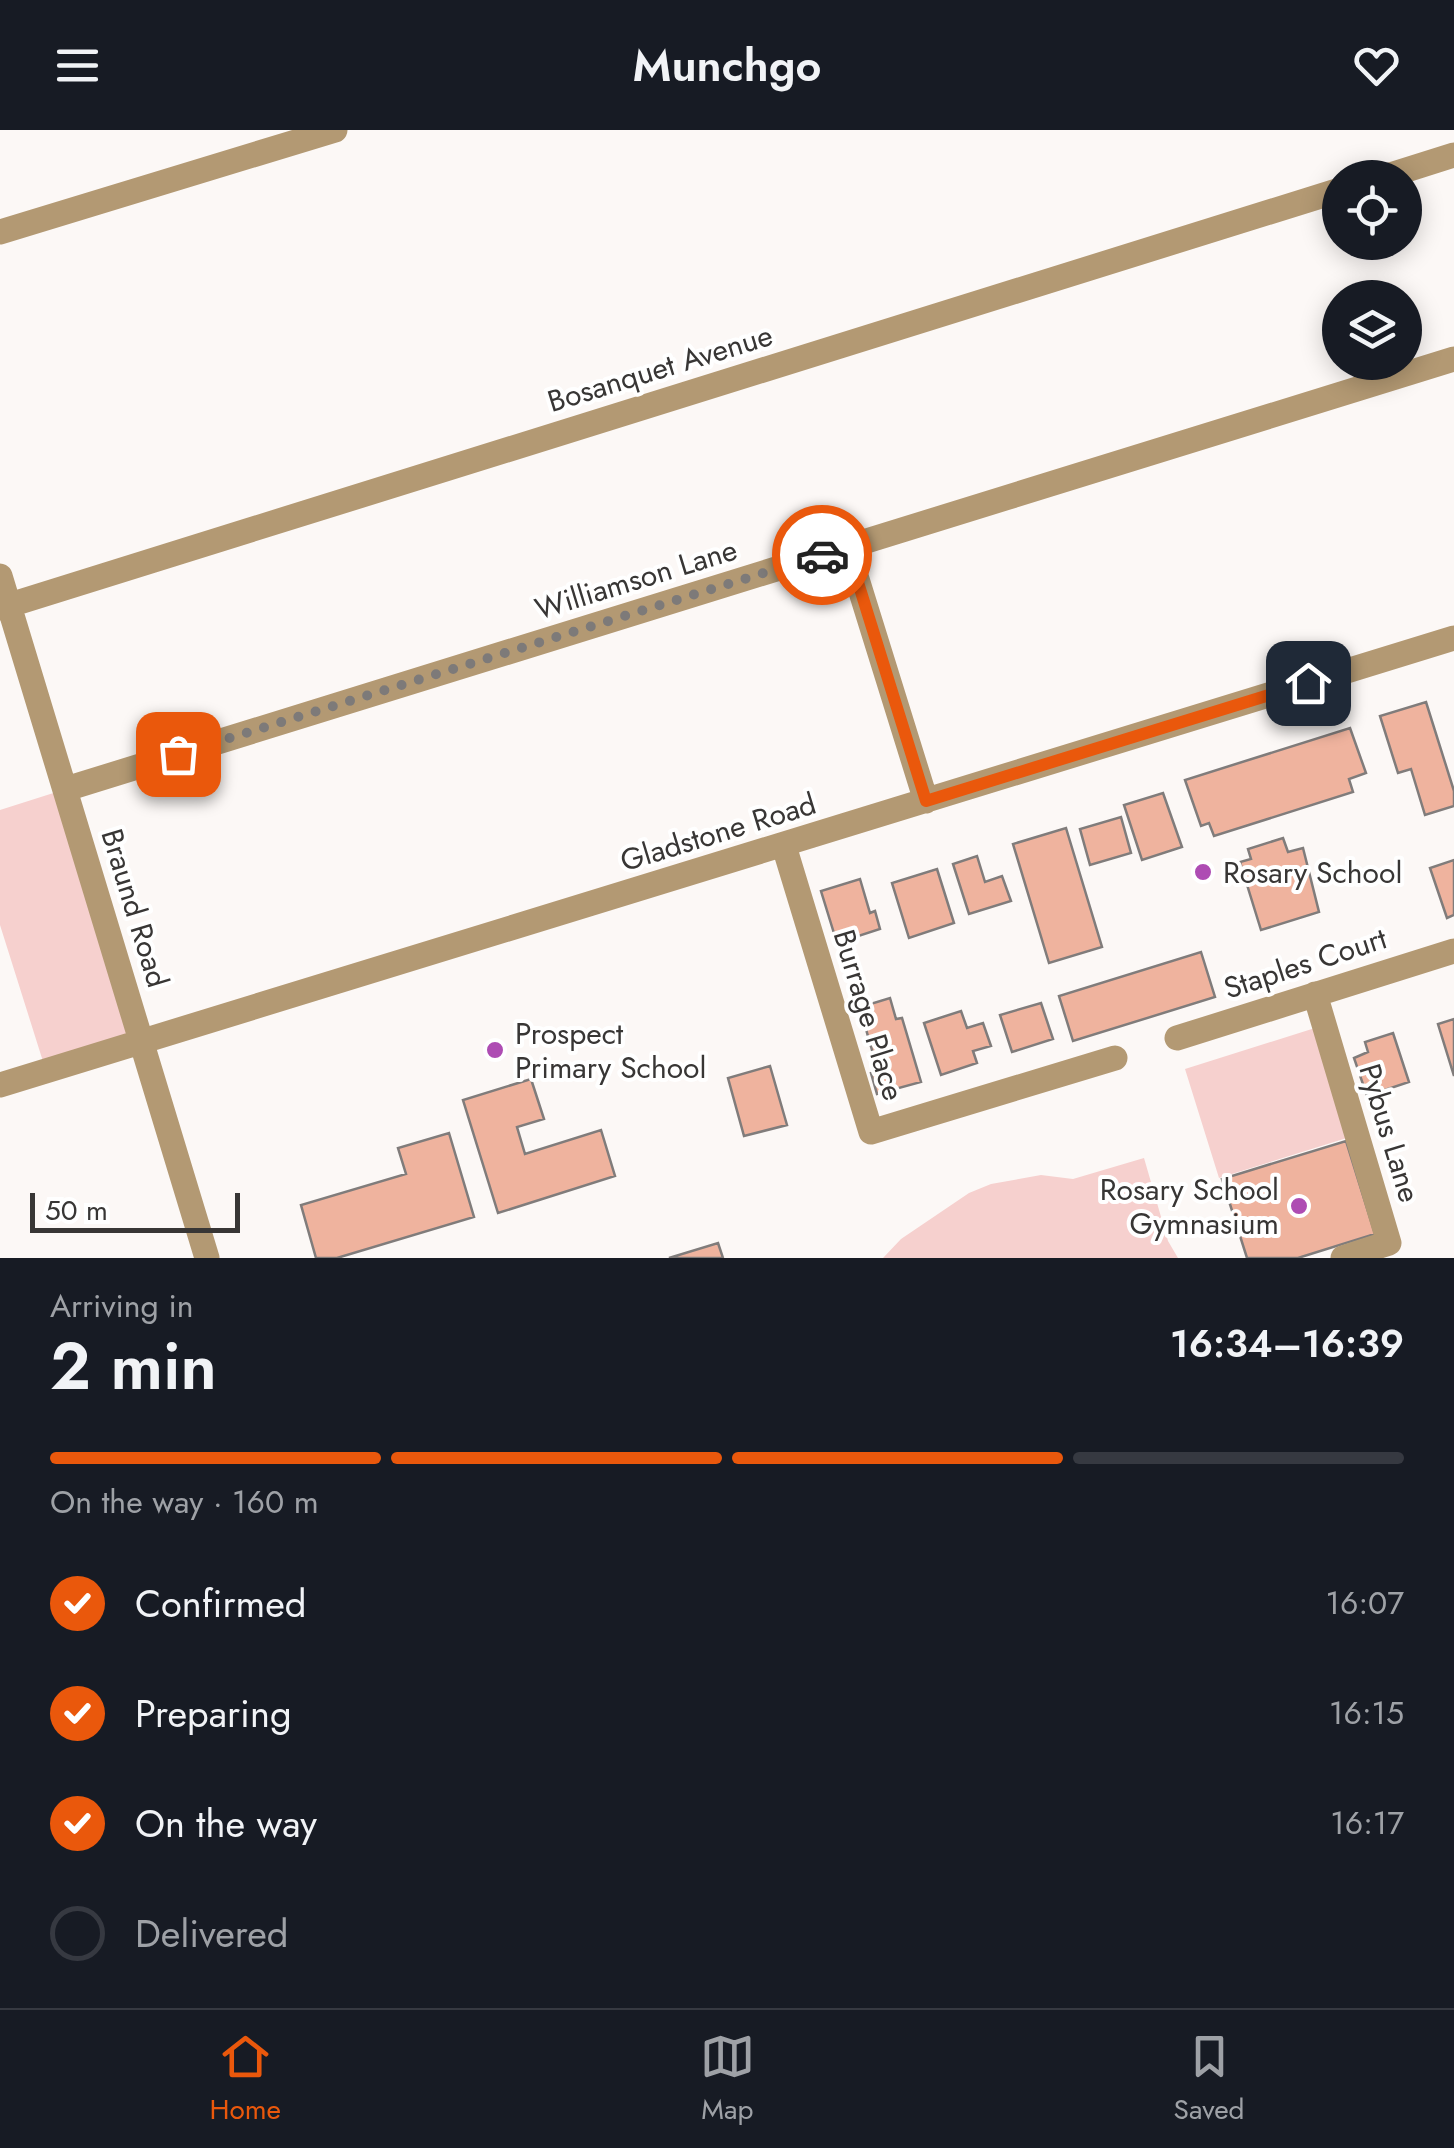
<!DOCTYPE html>
<meta charset="utf-8">
<style>
:root{--surface:#171b24;--page:#242831;--text:#f1f3f6;--muted:#9ea1a6;--line:#363941;--accent:#ea580c}
body{margin:0;font-family:Jost,sans-serif;background:var(--page);color:var(--text);height:100vh;display:flex;flex-direction:column;font-size:38px;white-space:nowrap}
*{box-sizing:border-box;margin:0}
p{font-size:32px;color:var(--muted)}
.icon{flex:none;width:55px;height:55px;fill:none;stroke:currentColor;stroke-width:2;stroke-linecap:round;stroke-linejoin:round}
.map{position:relative;height:1128px;overflow:hidden}
.sheet{display:flex;flex-direction:column;background:var(--surface);flex:1}
.sheet>*{flex:none}
.controls{position:absolute;left:1322px;top:30px;display:grid;gap:20px}
.controls a{display:grid;place-items:center;width:100px;height:100px;border-radius:50%;background:var(--surface);box-shadow:0 5px 25px #0003;font-size:50px}
.scale{position:absolute;left:30px;bottom:25px;width:210px;box-sizing:border-box;padding-left:10px;border:5px solid #383635;border-top:0;font-size:28px;line-height:35px;white-space:nowrap;color:#383635;-webkit-text-stroke:8px #fff;paint-order:stroke}
.pin{position:absolute;display:grid;place-items:center;width:85px;height:85px;color:#fff;margin:-42px;border-radius:20px;box-shadow:0 5px 15px #0006}
.courier{position:absolute;display:grid;place-items:center;width:100px;height:100px;margin:-50px;border:8px solid #ea580c;border-radius:50%;background:#fff;color:#222;box-shadow:0 2px 12px #0007}
.overview em{font-style:normal;font-weight:600}
.overview div{display:flex;flex-direction:column-reverse}
.overview{display:flex;align-items:center;justify-content:space-between;height:170px;padding:0 50px}
h1{font-size:65px;font-weight:600;line-height:75px}
.bar{display:grid;grid-template-columns:repeat(4,1fr);gap:15px 10px;align-content:center;height:120px;padding:0 50px}
.bar i{height:12px;border-radius:8px;background:var(--line)}
.bar .active{background:var(--accent)}
.bar p{grid-column:span 4}
ol{padding:0 50px;list-style:none}
li{display:flex;align-items:center;gap:30px;height:110px}
li p{margin-inline-start:auto}
li .icon{padding:10px;border-radius:50%;background:var(--accent);color:#fff;stroke-width:4}
li:last-child{color:var(--muted)}
li i{width:55px;height:55px;border:5px solid var(--line);border-radius:50%}
header{display:flex;justify-content:space-between;align-items:center;height:130px;padding:0 50px;background:var(--surface);font-size:45px;font-weight:600}
.tab-bar{display:flex;justify-content:space-around;align-items:center;height:140px;border-top:2px solid var(--line);background:var(--surface);font-size:28px;color:var(--muted)}
.tab-bar a{display:grid;justify-items:center;gap:5px}
.tab-bar .active{color:var(--accent)}
.map>svg:first-child{display:block}
</style>
<header><svg class="icon" aria-label="menu" viewBox="0 0 24 24"><path d="M4 6h16M4 12h16M4 18h16"/></svg>Munchgo<svg class="icon" aria-label="heart" viewBox="0 0 24 24"><path d="M12 20l-8-8c-3-5 5-10 8-4 3-6 11-1 8 4z"/></svg></header>
<div class="map">
<svg width="1454" height="1128" viewBox="0 0 1454 1128">
<rect width="100%" height="100%" fill="#fcf8f6"/>
<path fill="#f6d0ce" d="M66 659 141 913 46 941 0 795V680Z
M1315 898 1350 1007 1219 1048 1185 939Z
M1144 1028 1168 1111 1178 1128H883L901 1109 969 1063 991 1054 1041 1045 1073 1049Z"/>
<path fill="#efb39e" stroke="#807c7b" stroke-width="2.5" d="M1426 572 1454 661V676L1425 685 1411 639 1398 643 1380 586Z
M1350 598 1366 643 1349 649 1353 662 1214 706 1209 693 1201 696 1185 650Z
M1163 663 1182 717 1142 730 1124 675Z
M1121 687 1131 723 1090 735 1080 699Z
M1066 698 1102 817 1049 833 1013 714Z
M1283 708 1288 722 1303 718 1319 782 1261 800 1240 732 1251 729 1248 719Z
M977 726 985 752 1002 746 1011 771 969 784 953 734Z
M1454 730V785L1447 788 1430 738Z
M937 739 954 793 909 808 892 753Z
M860 749 870 783 875 781 880 799 837 813 821 761Z
M1201 822 1215 867 1073 911 1059 866Z
M890 868 896 889 902 888 921 952 877 964 871 943 878 941 861 882 869 880 867 875Z
M1041 873 1053 909 1012 922 1000 885Z
M961 881 967 898 983 893 991 916 973 921 977 933 941 945 924 893Z
M1454 889V946L1438 894Z
M1393 903 1409 952 1367 966 1354 928 1368 922 1365 912Z
M770 936 787 995 744 1006 728 948Z
M531 949 544 989 517 997 525 1024 601 1000 615 1046 498 1083 463 970Z
M449 1003 474 1087 337 1128H316L301 1075 406 1044 398 1018Z
M1346 1011 1375 1104 1298 1128H1247L1222 1049Z
M718 1113 723 1128H669Z"/>
<g fill="none" stroke-linecap="round" stroke-linejoin="round">
<path stroke="#b39973" stroke-width="25" d="M1381 48 1454 25
M0 102 335 0
M847 417 926 671
M0 446 207 1128
M0 478 1340 60
M66 659 1454 229
M784 716 871 1002 1115 928
M1315 864 1389 1113 1343 1128
M1177 908 1454 821
M0 955 1454 508"/>
</g>
<g fill="none" stroke-linecap="round" stroke-linejoin="round">
<path stroke="#7d7a79" stroke-width="10" stroke-dasharray="0 18" d="M178 624 822 425"/>
<path stroke="#ea580c" stroke-width="12" d="M822 425 847 417 926 671 1308 553"/>
</g>
<g fill="#ae4cb3" stroke="#fff" stroke-width="4">
<circle cx="1203" cy="742" r="10"/>
<circle cx="495" cy="920" r="10"/>
<circle cx="1299" cy="1076" r="10"/>
</g>
<g text-anchor="middle" dominant-baseline="central" stroke-width="8" stroke-linejoin="round" paint-order="stroke">
<g font-size="30" fill="#383635" stroke="#fff">
<text transform="translate(660 238) rotate(-17)">Bosanquet Avenue</text>
<text transform="translate(636 449) rotate(-17)">Williamson Lane</text>
<text transform="translate(718 702) rotate(-17)">Gladstone Road</text>
<text transform="translate(135 778) rotate(73)">Braund Road</text>
<text transform="translate(1305 833) rotate(-18)">Staples Court</text>
<text transform="translate(869 885) rotate(73)">Burrage Place</text>
<text transform="translate(1390 1003) rotate(73)">Pybus Lane</text>
</g>
<g font-size="30" fill="#383635" stroke="#fff" text-anchor="start">
<text x="1223" y="742">Rosary School</text>
<text x="515" y="903">Prospect<tspan x="515" dy="34">Primary School</tspan></text>
<text x="1279" y="1059" text-anchor="end">Rosary School<tspan x="1279" dy="34">Gymnasium</tspan></text>
</g>
</g>
</svg>
<div class="controls">
<a><svg class="icon" aria-label="locate" viewBox="0 0 24 24"><circle cx="12" cy="12" r="6"/><path d="M12 2v4M12 18v4M2 12h4M18 12h4"/></svg></a>
<a><svg class="icon" aria-label="layers" viewBox="0 0 24 24"><path d="M12 4l9 5-9 5-9-5zM3 14l9 5 9-5"/></svg></a>
</div>
<div class="scale">50 m</div>
<div class="pin" style="left:178px;top:624px;background:#ea580c"><svg class="icon" aria-label="bag" viewBox="0 0 24 24"><path d="M5 8h14l-1 12H6zM9 8a3 3 0 0 1 6 0"/></svg></div>
<div class="pin" style="left:1308px;top:553px;background:#1f2937"><svg class="icon" aria-label="home" viewBox="0 0 24 24"><path d="M3 11l9-7 9 7M6 9v11h12V9"/></svg></div>
<div class="courier" style="left:822px;top:425px"><svg class="icon" aria-label="car" viewBox="0 0 24 24"><path d="M5 17H2v-5l4-1 3-4h7l3 4 3 1v5h-3M9 17h6M6 11h13"/><circle cx="7" cy="17" r="2"/><circle cx="17" cy="17" r="2"/></svg></div>
</div>
<section class="sheet">
<div class="overview"><div><h1>2 min</h1><p>Arriving in</p></div><em>16:34–16:39</em></div>
<div class="bar"><i class="active"></i><i class="active"></i><i class="active"></i><i></i><p>On the way · 160 m</p></div>
<ol>
<li><svg class="icon" aria-label="check" viewBox="0 0 24 24"><path d="M5 12l5 5 9-10"/></svg>Confirmed<p>16:07</p></li>
<li><svg class="icon" aria-label="check" viewBox="0 0 24 24"><path d="M5 12l5 5 9-10"/></svg>Preparing<p>16:15</p></li>
<li><svg class="icon" aria-label="check" viewBox="0 0 24 24"><path d="M5 12l5 5 9-10"/></svg>On the way<p>16:17</p></li>
<li><i></i>Delivered</li>
</ol>
</section>
<nav class="tab-bar">
<a class="active"><svg class="icon" aria-label="home" viewBox="0 0 24 24"><path d="M3 11l9-7 9 7M6 9v11h12V9"/></svg>Home</a>
<a><svg class="icon" aria-label="map" viewBox="0 0 24 24"><path d="M3 6l6-2 6 2 6-2v14l-6 2-6-2-6 2zM9 4v14M15 6v14"/></svg>Map</a>
<a><svg class="icon" aria-label="saved" viewBox="0 0 24 24"><path d="M7 4h10v16l-5-4-5 4z"/></svg>Saved</a>
</nav>
